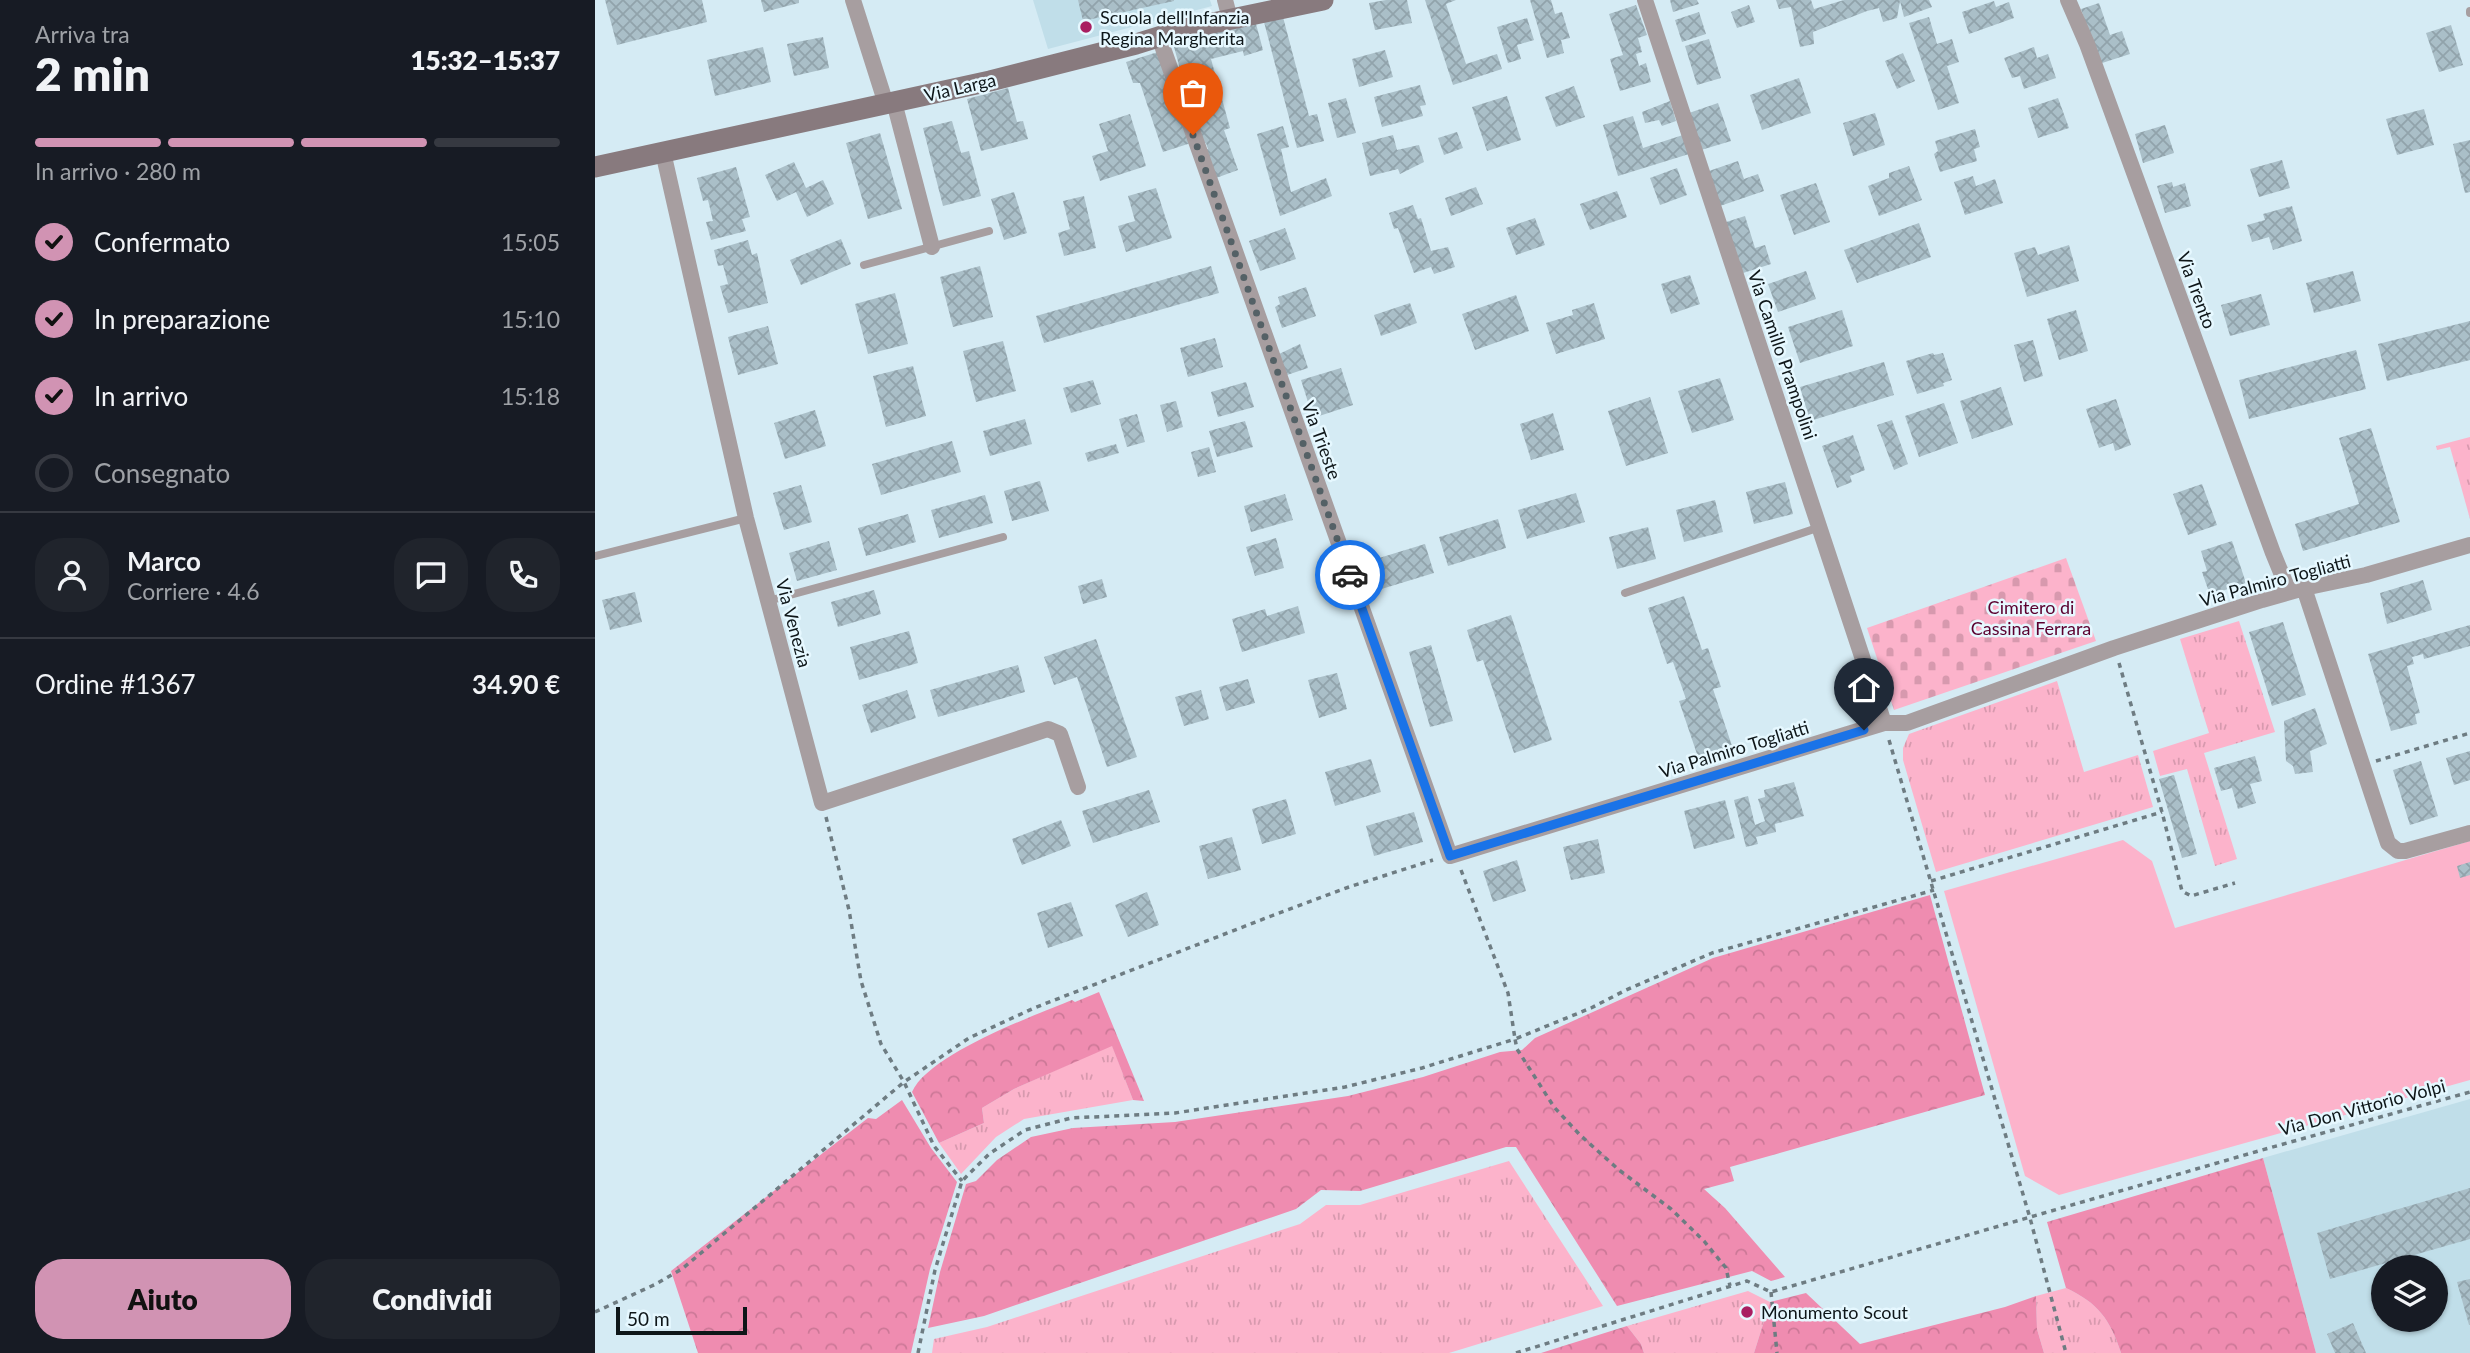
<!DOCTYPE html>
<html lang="it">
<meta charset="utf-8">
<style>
:root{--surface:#171b24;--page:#20242c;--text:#f1f3f6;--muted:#9ea1a6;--line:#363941;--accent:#d193b3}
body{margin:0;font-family:Lato,sans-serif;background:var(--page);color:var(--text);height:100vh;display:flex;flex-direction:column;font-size:26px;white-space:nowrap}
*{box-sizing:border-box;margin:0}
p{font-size:23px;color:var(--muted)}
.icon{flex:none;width:38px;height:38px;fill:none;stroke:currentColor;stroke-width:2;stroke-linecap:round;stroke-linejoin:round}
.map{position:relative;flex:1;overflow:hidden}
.sheet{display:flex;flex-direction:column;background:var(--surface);width:595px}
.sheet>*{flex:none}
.fabs{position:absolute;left:1776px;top:1255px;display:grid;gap:14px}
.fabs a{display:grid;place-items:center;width:77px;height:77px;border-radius:50%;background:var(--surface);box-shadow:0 2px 5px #0004;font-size:35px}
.scale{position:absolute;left:21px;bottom:18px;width:131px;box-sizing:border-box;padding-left:7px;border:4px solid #0e1619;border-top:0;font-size:19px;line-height:24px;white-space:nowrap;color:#0e1619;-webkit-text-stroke:5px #e6f8ff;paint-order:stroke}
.pin{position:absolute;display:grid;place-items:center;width:60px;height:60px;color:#fff;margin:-72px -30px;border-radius:50% 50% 50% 0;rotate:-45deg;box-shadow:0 0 7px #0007}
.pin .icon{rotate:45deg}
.courier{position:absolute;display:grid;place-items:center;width:70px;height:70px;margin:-35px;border:5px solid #1a73e8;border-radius:50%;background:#fff;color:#222;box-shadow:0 2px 9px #0007}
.summary em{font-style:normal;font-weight:800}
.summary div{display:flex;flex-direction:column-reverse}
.summary{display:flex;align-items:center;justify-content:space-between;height:119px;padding:0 35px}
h1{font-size:46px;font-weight:800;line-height:52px}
.bar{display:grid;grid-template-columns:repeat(4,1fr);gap:10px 7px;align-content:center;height:84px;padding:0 35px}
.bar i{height:9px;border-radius:5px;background:var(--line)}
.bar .selected{background:var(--accent)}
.bar p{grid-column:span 4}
.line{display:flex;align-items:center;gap:18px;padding:0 35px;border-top:2px solid var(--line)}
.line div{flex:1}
.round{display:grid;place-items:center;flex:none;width:74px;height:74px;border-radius:28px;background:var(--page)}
ol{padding:0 35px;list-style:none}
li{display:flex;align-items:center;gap:21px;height:77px}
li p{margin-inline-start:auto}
li .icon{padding:7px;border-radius:50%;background:var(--accent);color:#111;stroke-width:4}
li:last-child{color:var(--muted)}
li i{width:38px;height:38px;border:4px solid var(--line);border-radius:50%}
.action{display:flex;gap:14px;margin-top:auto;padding:14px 35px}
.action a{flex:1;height:80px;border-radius:28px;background:var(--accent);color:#111;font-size:28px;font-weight:800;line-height:80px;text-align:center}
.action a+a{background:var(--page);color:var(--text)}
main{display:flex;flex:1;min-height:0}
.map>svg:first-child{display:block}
</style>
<main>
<section class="sheet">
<div class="summary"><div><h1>2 min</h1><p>Arriva tra</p></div><em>15:32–15:37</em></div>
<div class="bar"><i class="selected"></i><i class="selected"></i><i class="selected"></i><i></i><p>In arrivo · 280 m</p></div>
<ol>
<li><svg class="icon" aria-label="check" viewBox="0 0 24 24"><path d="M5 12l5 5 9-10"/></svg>Confermato<p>15:05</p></li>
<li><svg class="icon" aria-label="check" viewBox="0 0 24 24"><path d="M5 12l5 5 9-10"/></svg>In preparazione<p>15:10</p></li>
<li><svg class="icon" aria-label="check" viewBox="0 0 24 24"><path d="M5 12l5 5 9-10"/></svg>In arrivo<p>15:18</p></li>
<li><i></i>Consegnato</li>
</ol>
<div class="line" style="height:126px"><a class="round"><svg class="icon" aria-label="person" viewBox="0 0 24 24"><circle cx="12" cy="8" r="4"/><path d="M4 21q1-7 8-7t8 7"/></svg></a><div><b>Marco</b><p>Corriere · 4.6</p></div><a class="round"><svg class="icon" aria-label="chat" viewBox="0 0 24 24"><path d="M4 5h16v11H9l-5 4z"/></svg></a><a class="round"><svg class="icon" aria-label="phone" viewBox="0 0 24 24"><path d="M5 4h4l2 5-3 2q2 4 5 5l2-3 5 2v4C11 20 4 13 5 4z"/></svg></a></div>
<div class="line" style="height:91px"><div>Ordine #1367</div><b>34.90 €</b></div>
<div class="action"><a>Aiuto</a><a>Condividi</a></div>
</section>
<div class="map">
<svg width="1875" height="1353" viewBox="0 0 1875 1353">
<defs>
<pattern id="grass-tufts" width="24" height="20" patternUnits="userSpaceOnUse" patternTransform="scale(1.75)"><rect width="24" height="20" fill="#fcb3cb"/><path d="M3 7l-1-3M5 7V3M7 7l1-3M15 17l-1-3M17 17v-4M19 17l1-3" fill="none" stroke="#d799ae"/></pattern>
<pattern id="forest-crowns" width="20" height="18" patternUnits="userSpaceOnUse" patternTransform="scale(1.75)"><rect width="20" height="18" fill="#ef8cb0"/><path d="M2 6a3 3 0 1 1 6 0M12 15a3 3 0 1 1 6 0" fill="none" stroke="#cc7897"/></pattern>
<pattern id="cemetery-stones" width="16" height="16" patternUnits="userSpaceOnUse" patternTransform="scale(1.75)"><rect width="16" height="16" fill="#fcb3cb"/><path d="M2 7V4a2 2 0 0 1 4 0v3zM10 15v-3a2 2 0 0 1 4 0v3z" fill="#d799ae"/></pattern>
<pattern id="building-cross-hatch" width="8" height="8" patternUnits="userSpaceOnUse" patternTransform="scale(1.75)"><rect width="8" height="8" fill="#aabfc8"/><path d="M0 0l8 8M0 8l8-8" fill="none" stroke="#91a3ab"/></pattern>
</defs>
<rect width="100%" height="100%" fill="#d5ebf4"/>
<path fill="#c0dee9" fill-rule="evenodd" d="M438 0H615L617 6 453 49Z
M1875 1099V1353H1721L1668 1158ZM1788 1267H1841V1320H1788Z"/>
<path fill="url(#grass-tufts)" d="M1875 437V519L1855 447 1842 450 1841 446Z
M1644 621 1680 732 1609 753 1642 859 1620 866 1592 769 1565 776 1558 751 1614 733 1585 639Z
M1462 681 1489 772 1543 755 1558 807 1341 872 1308 760V748L1314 734Z
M517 1045 538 1100 429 1119 401 1137 366 1174 344 1143 389 1123 387 1108 419 1089Z
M914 1161 1008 1306 854 1353H337L339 1339 392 1327 705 1224 731 1205H765Z
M1471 1288C1503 1303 1515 1319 1526 1353H1449L1442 1329 1441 1296Z
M1153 1291 1175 1302 1159 1353H1049L1046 1344 1032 1326Z"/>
<path fill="url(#forest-crowns)" d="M1335 895 1390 1095 1135 1167 1139 1181 1109 1189 1130 1208 1190 1277 1176 1281 1157 1271 1022 1306 921 1147H911L765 1191 726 1190 701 1209 389 1316 333 1328 345 1272 371 1184 381 1181 402 1160 436 1137 478 1128 580 1122 753 1096 828 1077 905 1052 927 1050 940 1038 1118 958Z
M504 992 549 1101 538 1100 517 1046 419 1089 387 1108 389 1123 344 1143 317 1092C334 1054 438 1016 477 1000L480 1002Z
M307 1100 336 1148 362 1182 335 1269 316 1353H103L76 1271 273 1118 281 1119Z
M1668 1158 1721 1353H1526C1515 1319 1503 1303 1471 1288L1452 1222Z
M1211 1293 1265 1344 1410 1307 1441 1296 1442 1329 1449 1353H1159L1175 1302Z
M1032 1326 1046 1344 1049 1353H946Z"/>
<path fill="url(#cemetery-stones)" d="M1471 558 1501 641 1299 710 1272 628Z"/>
<path fill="#fcb3cb" d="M1528 840 1557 861 1580 928 1875 841V1080L1464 1195 1430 1176 1349 891Z"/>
<path fill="url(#building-cross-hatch)" d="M10 0H107L112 22 22 45Z
M166 0H204V3L169 12Z
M483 0H579V1L488 21Z
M791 0H812L817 23 780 30 774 3Z
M830 0H861L851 4 871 64 902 54 907 69 858 85Z
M935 0H956L960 14 967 12 975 38 966 40 969 53 952 58Z
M1075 0H1102L1104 4 1078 12Z
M1181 0H1216L1219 9 1249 0H1334L1337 7 1309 17 1305 1 1302 18 1288 22 1284 8 1272 11 1218 32 1219 44 1205 47 1196 7 1184 9Z
M1399 1 1401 7 1414 2 1419 18 1374 34 1367 12Z
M1504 3 1515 35 1527 31 1535 54 1504 64 1486 9Z
M1041 5 1052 35 1043 38 1047 52 1041 54 1044 66 1051 63 1056 82 1025 91 1015 59 1028 55 1014 14Z
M1154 5 1160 22 1142 28 1136 12Z
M1104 12 1111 34 1087 42 1080 20Z
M688 17 714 116 722 114 729 141 702 148 669 22Z
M1334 17 1342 44 1357 39 1364 62 1352 66 1364 103 1343 110 1314 23Z
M932 18 939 40 922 45 926 59 913 63 902 27Z
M660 20 668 50 649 56 648 51 616 59 635 128 629 130 643 170 621 178 609 150 613 149 611 143 606 145 579 47 582 41Z
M1856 25 1868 65 1844 72 1831 33Z
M228 37 234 68 199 76 192 44Z
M1114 39 1126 78 1102 85 1090 46Z
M168 47 176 82 120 96 112 60Z
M1439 47 1442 58 1453 54 1461 78 1429 89 1425 76 1417 78 1409 58Z
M790 50 798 77 764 87 757 59Z
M566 51 596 143 568 152 545 83H538L531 62Z
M1308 53 1320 81 1302 89 1290 61Z
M1204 78 1216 113 1167 130 1155 95Z
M825 85 831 105 825 106 828 116 787 127 779 97Z
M979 86 990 117 961 127 950 97Z
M413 88 422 122 428 121 433 139 386 151 372 99Z
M912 96 926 140 892 151 877 107Z
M751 98 761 133 742 138 733 103Z
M1463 98 1474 128 1443 138 1433 108Z
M1075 101 1081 121 1067 126 1064 120 1050 123 1047 112Z
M1123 103 1136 141 1106 150 1094 113Z
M1829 109 1839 145 1802 155 1791 119Z
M1280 113 1290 145 1258 156 1248 123Z
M535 114 551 166 505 181 497 156 513 151 504 124Z
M1038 116 1048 148 1088 135 1094 154 1023 176 1008 125Z
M357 121 366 153 374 151 386 196 348 206 328 128Z
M1570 125 1579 153 1548 163 1540 134Z
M688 126 694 147 686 149 696 192 731 178 737 196 685 216 662 134Z
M1380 129 1385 147 1379 149 1382 161 1345 172 1339 154 1343 151 1340 141Z
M862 132 868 148 849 155 843 138Z
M285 133 307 209 273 219 251 143Z
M798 135 802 150 824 145 829 162 805 174 803 169 775 176 767 143Z
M1875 140V192L1870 193 1858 144Z
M1687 160 1695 188 1664 197 1655 169Z
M1143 161 1149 179 1163 174 1169 191 1122 207 1111 172Z
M199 162 211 188 228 180 239 204 212 217 201 192 182 201 170 175Z
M1314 166 1327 200 1284 216 1273 186 1294 178V173Z
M141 167 155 217 147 219 151 231 116 240 111 222 118 221 113 200 108 201 102 178Z
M1082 168 1092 195 1065 205 1055 178Z
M1378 176 1381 186 1400 179 1408 203 1370 215 1359 182Z
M1577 182 1578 187 1590 183 1596 206 1570 213 1562 186Z
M1221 183 1235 222 1199 235 1185 195Z
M881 187 888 204 856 216 850 198Z
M561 188 577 238 531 252 523 226 540 221 533 196Z
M1022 191 1032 217 995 230 985 204Z
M419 192 432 233 409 240 396 199Z
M489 196 501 248 469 256 463 233 475 229 468 201Z
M818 205 823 219 826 218 836 251 853 247 860 267 839 274 836 267 819 273 803 228 799 229 794 213Z
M1697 206 1707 241 1678 250 1674 237 1657 242 1652 225 1670 220 1668 214Z
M1150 216 1160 248 1170 245 1176 264 1145 274 1128 223Z
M940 218 950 245 921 255 911 228Z
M1324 223 1336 257 1262 283 1249 250Z
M690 228 701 259 665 271 654 241Z
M246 239 256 264 206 285 195 260Z
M153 240 157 255 162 253 173 303 133 313 125 286 133 284 128 265 123 266 119 250Z
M1474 245 1484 281 1432 297 1419 253 1440 247 1443 255Z
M385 266 398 317 358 327 345 277Z
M616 266 624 293 449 343 441 316Z
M1211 271 1221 299 1183 312 1173 284Z
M1758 271 1766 301 1719 313 1711 283Z
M1095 275 1105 304 1076 314 1066 284Z
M711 287 721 316 687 328 680 307 685 304 683 297Z
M300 293 313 344 273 354 260 304Z
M1666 294 1675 325 1635 336 1626 305Z
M921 295 934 331 880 350 867 314Z
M815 303 822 323 786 336 779 315Z
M999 303 1010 339 961 354 951 323 978 315 977 310Z
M1247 310 1258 346 1205 363 1193 327Z
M1481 310 1493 351 1464 360 1452 319Z
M1875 321V360L1792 381 1783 344Z
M173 326 183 364 143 375 133 337Z
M620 338 628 367 593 377 585 348Z
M1438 340 1448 376 1429 382 1419 345Z
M408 341 421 391 381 402 368 351Z
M705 344 713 368 689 376 682 355Z
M1761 350 1771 389 1654 419 1644 380Z
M1338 353 1339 355 1348 353 1357 380 1348 383 1349 386 1322 394 1311 361Z
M1289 362 1299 395 1215 421 1205 387Z
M318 366 331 416 291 427 278 376Z
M746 368 758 405 718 418 706 380Z
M1125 378 1139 420 1097 433 1083 391Z
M498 380 506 404 476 413 468 388Z
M651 382 659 407 623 417 616 392Z
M1406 387 1418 425 1377 439 1365 401Z
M1055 397 1073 453 1031 466 1013 411Z
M1521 399 1536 445 1520 451 1518 443 1504 448 1491 409Z
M581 401 588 427 572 432 565 405Z
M1349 403 1363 443 1324 457 1310 416Z
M220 410 231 446 190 459 179 423Z
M958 413 969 450 936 460 925 424Z
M542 414 550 442 532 447 524 419Z
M430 419 437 444 395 456 388 431Z
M1297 420 1313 464 1299 470 1282 425Z
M650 421 658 447 622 457 614 431Z
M1776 428 1805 522 1708 551 1700 524 1764 504 1744 438Z
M1258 435 1270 470 1255 476 1257 482 1242 488 1227 446Z
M357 441 366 472 286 495 277 464Z
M521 444 524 453 493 462 490 453Z
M614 447 621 472 603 477 596 452Z
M445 481 454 511 417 521 409 491Z
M1190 482 1198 514 1159 524 1151 492Z
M1607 484 1622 525 1593 535 1578 494Z
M206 485 217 522 189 530 178 493Z
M981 493 990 522 932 539 923 510Z
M690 494 698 520 656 532 649 506Z
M390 495 398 523 344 538 336 510Z
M1120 500 1128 532 1089 542 1081 510Z
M313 514 321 542 271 556 263 528Z
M903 519 911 548 853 566 844 537Z
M1053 527 1061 559 1022 569 1014 537Z
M681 538 689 568 660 576 651 547Z
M234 541 242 570 202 581 194 553Z
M1637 541 1651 583 1615 595 1607 572 1612 571 1606 551Z
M830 544 839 573 780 591 771 562Z
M507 579 512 597 488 604 483 586Z
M1828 580 1837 610 1792 624 1785 593Z
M279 590 286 614 243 627 236 602Z
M40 592 47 622 15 630 7 600Z
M1089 596 1107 650 1113 648 1126 687 1118 689 1137 746 1103 757 1084 701 1091 699 1078 662 1072 664 1053 608Z
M703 606 710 633 647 652 637 619 670 609 672 616Z
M916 615 957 740 919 753 888 660 882 662 872 630Z
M1688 622 1711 695 1677 706 1654 632Z
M1875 625V646L1829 659 1828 654 1817 657 1819 664 1812 666 1825 713 1820 714 1822 724 1796 731 1773 654Z
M314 631 323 663 264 680 255 647Z
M501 639 542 757 512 767 482 677 459 685 449 657Z
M836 645 858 721 835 727 814 652Z
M423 665 430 692 343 717 335 690Z
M742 673 752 709 724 718 713 680Z
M653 679 660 703 631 711 624 687Z
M312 690 321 718 276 733 267 705Z
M606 690 614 719 589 726 580 697Z
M1720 708 1732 744 1715 751 1718 772 1700 774 1698 766 1691 761 1689 721Z
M1875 751V780L1859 785 1851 758Z
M1660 756 1667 781 1655 784 1661 803 1643 809 1637 788 1626 791 1619 768Z
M776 759 786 792 740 806 730 772Z
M1826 761 1843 816 1815 825 1798 770Z
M1579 775 1602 854 1587 858 1564 779Z
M1199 782 1209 816 1180 824 1181 832 1161 837 1163 844 1151 847 1139 800 1153 796 1160 825 1170 821 1163 799 1170 797 1169 790Z
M554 790 565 822 498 843 487 811Z
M691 799 701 834 667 844 657 809Z
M1130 800 1140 838 1099 849 1089 811Z
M819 812 828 842 779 856 771 826Z
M466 820 476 846 427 865 417 839Z
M637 837 646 870 613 879 604 846Z
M1003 839 1010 873 976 880 968 847Z
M922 860 931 891 898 902 888 871Z
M1875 862V875L1865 878 1862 866Z
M552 892 564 925 533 937 520 905Z
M476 902 488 936 453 948 442 913Z
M1875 1188V1239L1735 1279 1722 1233Z
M1875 1279V1325H1874L1862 1282Z
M1758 1323 1771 1353H1740L1732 1334Z"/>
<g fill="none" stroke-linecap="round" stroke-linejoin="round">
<path stroke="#6e7c82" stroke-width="3.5" stroke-dasharray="5 5" stroke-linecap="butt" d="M1524 663 1567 812 1587 891 1596 896 1640 883
M1294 740 1435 1218 1471 1353
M1781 761 1875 733
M231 817 254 910 266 981 286 1044 309 1082 339 1146 367 1181
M866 870 913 993 920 1039 996 1008 1031 990 1117 953 1339 890
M1336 881 1567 812
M1176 1292 1182 1353
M0 1312 61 1284 87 1269 309 1082 374 1038 439 1008 671 918 754 887 838 860
M323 1353 340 1270 367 1181 394 1154 430 1130 476 1118 580 1113 750 1087 827 1068 920 1039 922 1049 959 1107 985 1135 1024 1170 1076 1209 1109 1241 1131 1268 1135 1286
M921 1353 1152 1281 1176 1292 1667 1150 1875 1092"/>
<path stroke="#a79ea0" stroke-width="8" d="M1875 11V13
M269 265 394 231
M0 556 151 518
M1030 593 1225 527
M173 601 408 537"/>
<path stroke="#a79ea0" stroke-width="16" d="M258 0 291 104
M630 0 635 19
M1050 0 1289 723
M1473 0 1492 44 1678 553 1694 592
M564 37 855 856 1289 723H1312L1519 648 1667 600 1709 588 1771 575 1875 545
M299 102 337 247
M68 152 151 518 227 803 453 729 465 734 483 787
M1709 588 1793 843 1803 851H1810L1875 833"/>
<path stroke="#887a7e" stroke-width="21" d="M0 167 395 81 541 44 589 29 728 0"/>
</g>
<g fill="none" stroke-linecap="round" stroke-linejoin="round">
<path stroke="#546166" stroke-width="7" stroke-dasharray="0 12.6" d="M598 135 755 575"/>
<path stroke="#1a73e8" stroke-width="9" d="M755 575 855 856 1269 730"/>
</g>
<g fill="#a91e61" stroke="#e6f8ff" stroke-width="2.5">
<circle cx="491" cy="27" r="7"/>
<circle cx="1152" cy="1312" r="7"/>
</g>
<g text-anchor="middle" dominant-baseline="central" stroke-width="5" stroke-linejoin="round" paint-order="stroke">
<g font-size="18" fill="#0e1619" stroke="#e6f8ff" text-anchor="start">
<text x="505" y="17">Scuola dell'Infanzia<tspan x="505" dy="21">Regina Margherita</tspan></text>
<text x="1166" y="1312">Monumento Scout</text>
</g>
<g font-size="18" fill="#0e1619" stroke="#e6f8ff">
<text transform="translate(365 87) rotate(-13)">Via Larga</text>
<text transform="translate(1602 290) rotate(70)">Via Trento</text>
<text transform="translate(1188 355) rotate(71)">Via Camillo Prampolini</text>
<text transform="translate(727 440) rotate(70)">Via Trieste</text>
<text transform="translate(1680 580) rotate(-15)">Via Palmiro Togliatti</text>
<text transform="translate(199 623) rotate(75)">Via Venezia</text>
<text transform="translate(1139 749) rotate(-17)">Via Palmiro Togliatti</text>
<text transform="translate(1767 1107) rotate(-15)">Via Don Vittorio Volpi</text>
</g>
<g font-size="18" fill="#5b002f" stroke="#e6f8ff">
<text x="1436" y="607">Cimitero di<tspan x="1436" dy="21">Cassina Ferrara</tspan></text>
</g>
</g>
</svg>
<div class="fabs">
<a><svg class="icon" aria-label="layers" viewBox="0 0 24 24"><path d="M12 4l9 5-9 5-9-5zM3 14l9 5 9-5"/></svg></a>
</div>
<div class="scale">50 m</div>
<div class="pin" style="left:598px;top:135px;background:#ea580c"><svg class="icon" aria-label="bag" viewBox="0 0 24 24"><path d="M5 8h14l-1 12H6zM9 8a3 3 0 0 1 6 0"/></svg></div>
<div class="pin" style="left:1269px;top:730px;background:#1f2937"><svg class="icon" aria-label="home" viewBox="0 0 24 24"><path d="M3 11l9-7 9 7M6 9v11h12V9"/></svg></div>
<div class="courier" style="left:755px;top:575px"><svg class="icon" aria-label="car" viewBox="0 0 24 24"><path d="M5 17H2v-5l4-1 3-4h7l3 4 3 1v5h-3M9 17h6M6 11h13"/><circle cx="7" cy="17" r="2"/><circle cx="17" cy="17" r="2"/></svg></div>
</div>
</main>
